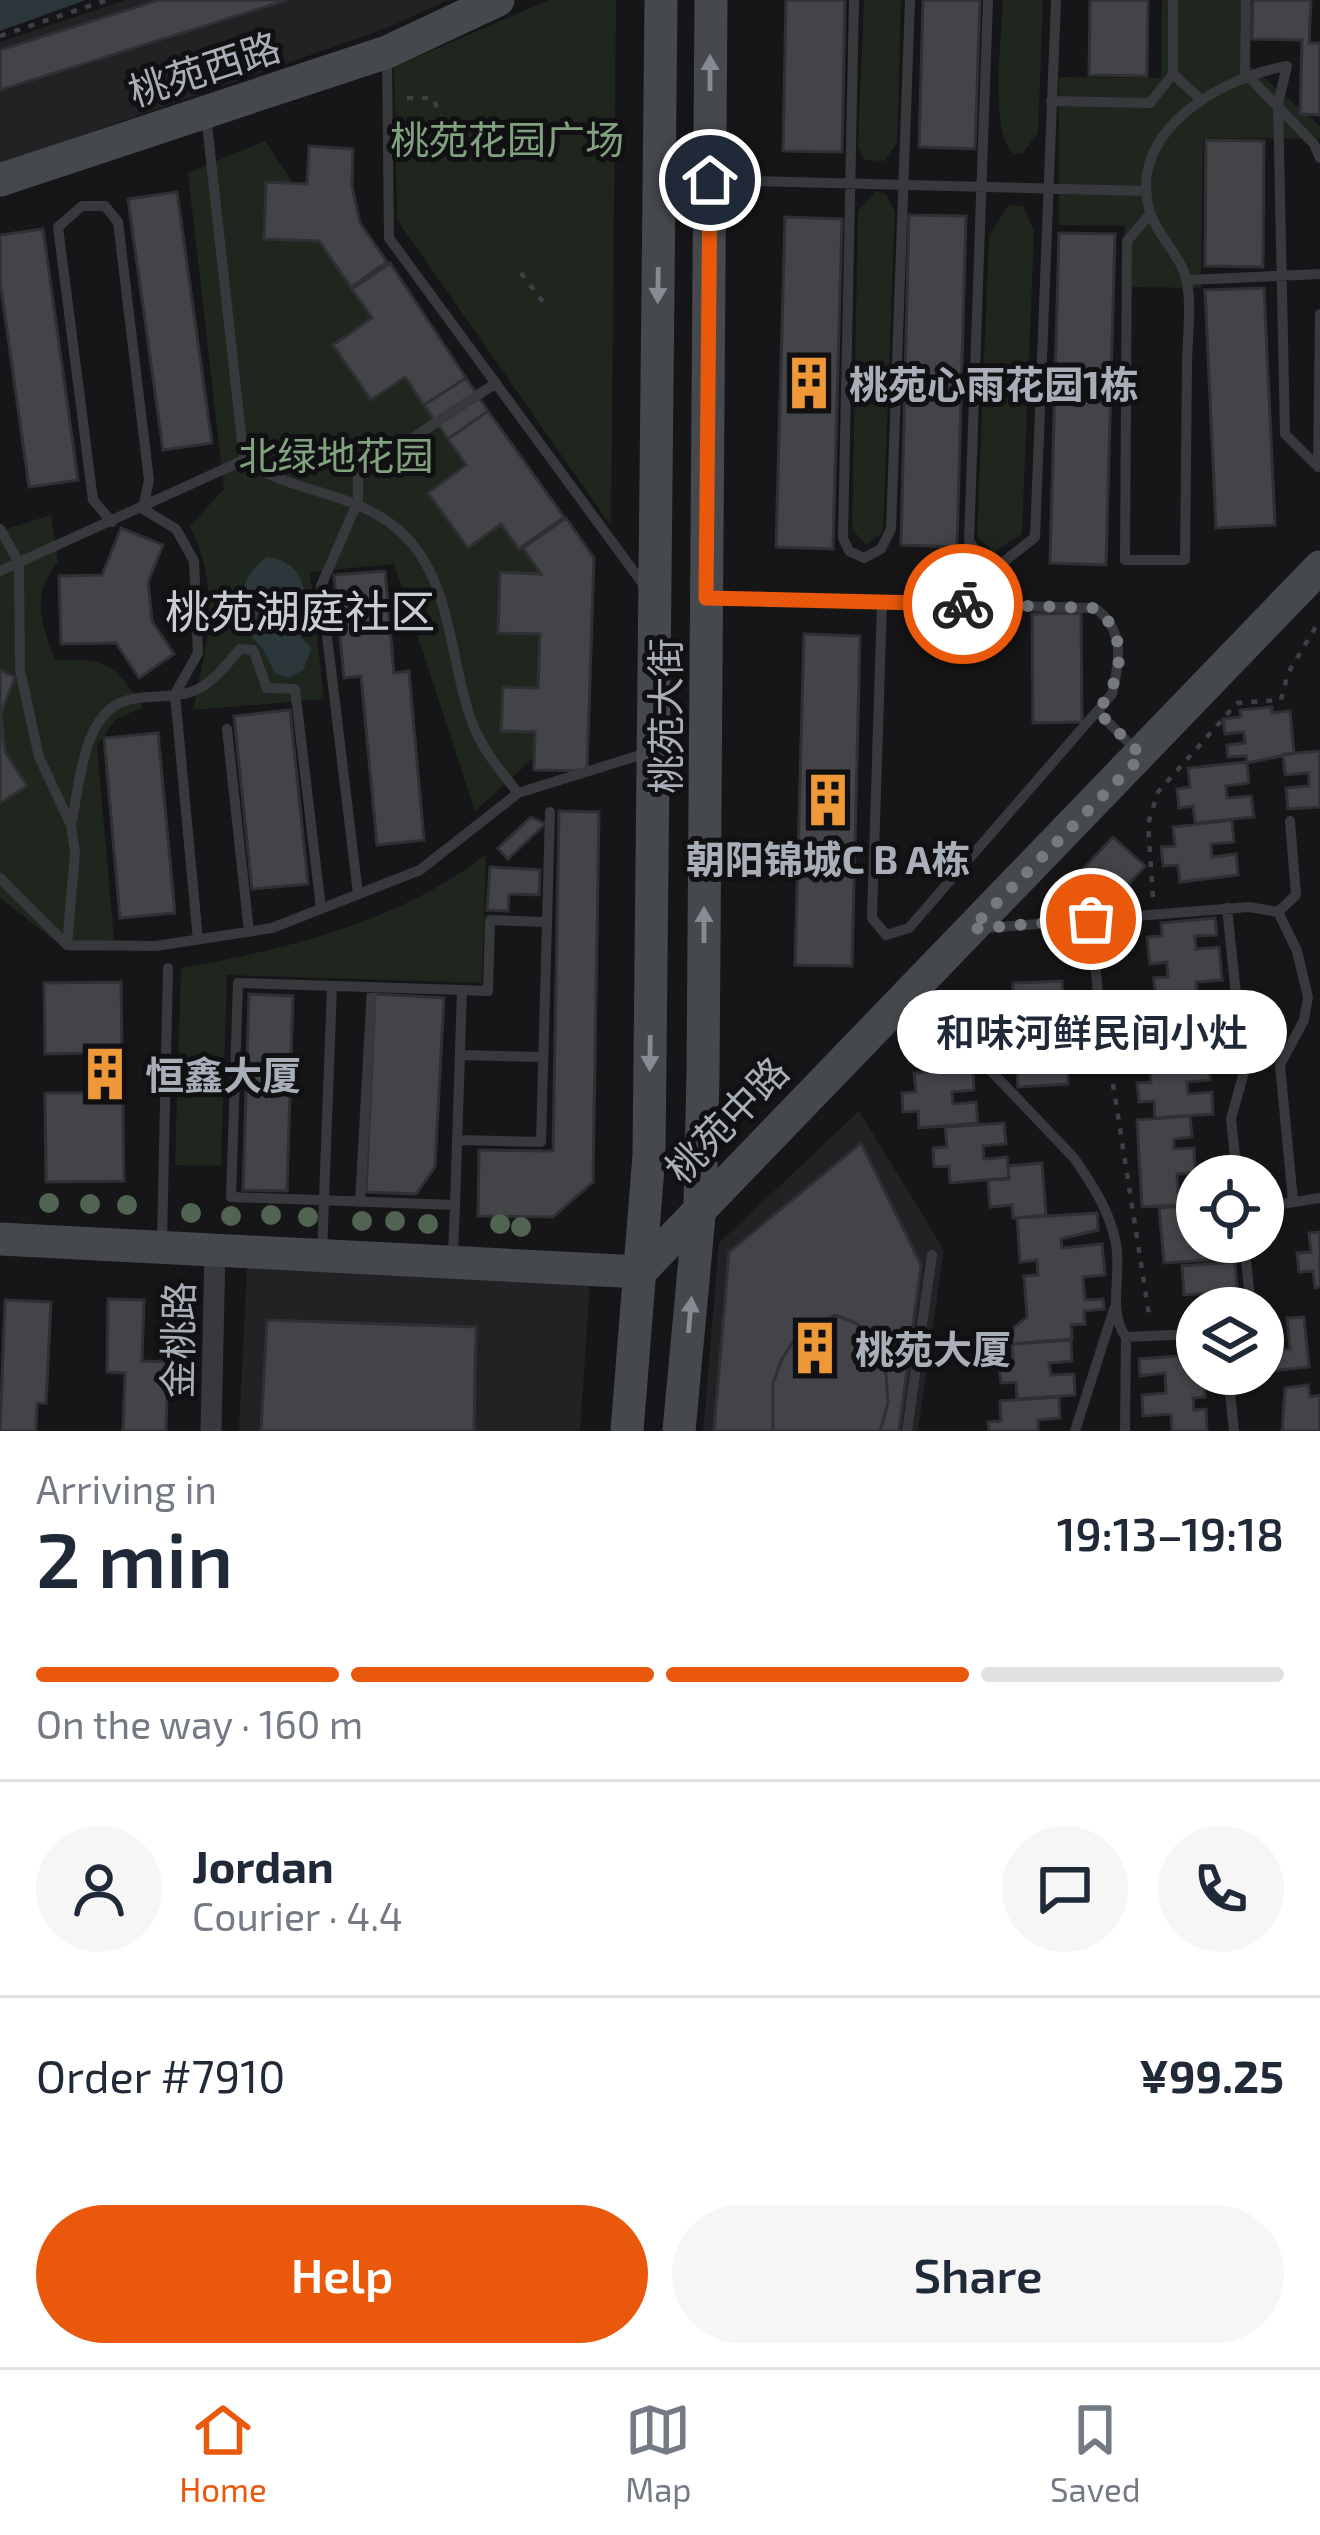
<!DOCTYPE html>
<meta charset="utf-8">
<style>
:root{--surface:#fff;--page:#f6f6f7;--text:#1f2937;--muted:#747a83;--line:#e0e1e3;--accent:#ea580c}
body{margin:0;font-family:"Exo 2","Noto Sans SC",sans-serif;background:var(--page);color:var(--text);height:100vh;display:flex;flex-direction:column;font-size:45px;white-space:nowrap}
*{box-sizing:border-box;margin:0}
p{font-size:39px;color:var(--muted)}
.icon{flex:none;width:66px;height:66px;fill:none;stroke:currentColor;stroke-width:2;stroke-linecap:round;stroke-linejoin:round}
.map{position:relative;height:1431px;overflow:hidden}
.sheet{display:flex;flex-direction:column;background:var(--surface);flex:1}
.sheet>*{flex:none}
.fabs{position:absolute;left:1176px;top:1155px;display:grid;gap:24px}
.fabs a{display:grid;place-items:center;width:108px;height:108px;border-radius:50%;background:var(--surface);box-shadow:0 3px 9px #0004;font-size:60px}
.pin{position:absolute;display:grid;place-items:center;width:102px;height:102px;color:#fff;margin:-51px;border:6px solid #fff;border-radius:50%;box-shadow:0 3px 12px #0007}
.courier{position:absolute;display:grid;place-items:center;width:120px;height:120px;margin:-60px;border:9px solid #ea580c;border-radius:50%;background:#fff;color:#222;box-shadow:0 3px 15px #0007}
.bubble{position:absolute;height:84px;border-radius:42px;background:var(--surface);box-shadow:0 3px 9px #0004;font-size:39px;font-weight:600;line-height:84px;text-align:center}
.overview em{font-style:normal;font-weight:600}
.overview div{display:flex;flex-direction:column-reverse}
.overview{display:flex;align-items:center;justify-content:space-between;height:204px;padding:0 36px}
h1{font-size:78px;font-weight:600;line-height:90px}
.bar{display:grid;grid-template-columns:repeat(4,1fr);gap:18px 12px;align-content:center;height:144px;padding:0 36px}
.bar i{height:15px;border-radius:9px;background:var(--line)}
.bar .active{background:var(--accent)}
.bar p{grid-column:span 4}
.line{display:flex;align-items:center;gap:30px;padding:0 36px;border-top:3px solid var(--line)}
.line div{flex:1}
.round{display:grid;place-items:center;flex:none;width:126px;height:126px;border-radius:63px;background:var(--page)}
.action{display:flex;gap:24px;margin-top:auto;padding:24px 36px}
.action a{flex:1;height:138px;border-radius:72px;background:var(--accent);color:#fff;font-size:48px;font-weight:600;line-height:138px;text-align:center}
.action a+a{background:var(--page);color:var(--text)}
.menu{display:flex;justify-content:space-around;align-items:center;height:168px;border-top:3px solid var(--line);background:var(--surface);font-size:33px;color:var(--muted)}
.menu a{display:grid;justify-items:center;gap:6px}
.menu .active{color:var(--accent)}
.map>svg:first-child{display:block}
</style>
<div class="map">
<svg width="1320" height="1431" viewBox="0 0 1320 1431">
<rect width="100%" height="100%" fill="#161618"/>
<path fill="#222225" d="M126 0H449L387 28 0 164V42Z
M859 1111 944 1250 918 1431H703L719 1243Z
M247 1267 590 1283 580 1431H239Z"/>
<path fill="#1e261e" d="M549 0H616L611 526 397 220 394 67Z
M864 0H901L897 143 884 161 864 160 858 145Z
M1003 0H1043L1038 133 1023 153 1016 154C988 144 1002 29 1003 0Z
M1162 0H1241V58L1320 126V139L1203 138 1201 288 1124 287 1125 226 1059 225V77L1161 78Z
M265 141 548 565 549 744 475 811 394 564 310 572 324 699 193 710C207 643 222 591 190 526L224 489 188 173Z
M876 191 886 194 895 212 883 532 866 545 852 529 858 211Z
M1009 205 1023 206 1034 232 1022 534 994 552 977 537 989 235Z
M51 515 58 562C30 596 41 621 55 660 108 658 114 664 143 707L116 719 97 746 115 950 68 951 0 898V531Z
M486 854 482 983 227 975 221 1166 175 1165 181 968C285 950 402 921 486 854Z"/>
<path fill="#2c373c" d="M0 0H86L0 31Z
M267 557C311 562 308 604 301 638L312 648 303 670 288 678 275 673 263 649 240 624C240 595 242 574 267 557Z"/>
<path fill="#424448" stroke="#303034" stroke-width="3" d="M159 0H287L0 90V50Z
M786 0H845L842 152 783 151Z
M923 0H980L975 149 919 147Z
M1090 0H1148L1147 76 1089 75Z
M1253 0H1311L1309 43H1320V115L1300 114 1302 40 1252 39Z
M1206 140 1264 141 1263 267 1205 266Z
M309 146 353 149 352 186 360 223 387 262 351 287 319 241 264 239 266 182 307 184Z
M177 192 212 443 163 450 128 199Z
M909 215 966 216 957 547 901 545Z
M785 217 842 219 833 549 776 547Z
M43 229 78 480 29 487 0 281V235Z
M1059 233 1115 234 1106 565 1050 563Z
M390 263 466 378 424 405 405 377 371 400 333 345 372 318 352 289Z
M1264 288 1275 525 1216 528 1205 290Z
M466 378 488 411 448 439 424 405Z
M488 411 564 517 519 549 501 524 468 548 428 493 466 465 448 439Z
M566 518 594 558 587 771 534 770 535 732 501 731 503 687 538 688 540 634 498 633 500 572 541 574 523 548Z
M121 528 163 545 148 582 152 621 174 654 139 678 116 643 61 644 59 576 102 575Z
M385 571 394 673 409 671 424 840 377 845 361 676 344 678 334 575Z
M1081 613 1082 722 1033 723 1032 614Z
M804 634 860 636 852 966 795 965Z
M0 670 15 677 1 713 5 752 27 786 0 803Z
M1272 707V713L1290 711 1294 753 1247 763 1249 783 1226 786 1227 798 1251 796 1254 817 1195 823 1193 806 1179 808 1177 789 1190 787 1188 768 1247 762 1246 756 1228 757 1227 745 1245 743 1244 732 1225 734 1223 719 1241 717 1240 710Z
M290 710 308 884 252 889 234 716Z
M158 733 175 913 120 918 104 738Z
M1320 751V807L1288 809 1286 788 1309 786V773L1285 775 1283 754Z
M559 811 599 812 593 1182 553 1217 478 1216 479 1150 553 1151Z
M531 817 545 824 508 859 498 848Z
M1232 820 1234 842 1211 844 1212 857 1236 854 1238 875 1180 882 1178 865 1163 866 1161 847 1175 846 1173 827Z
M1113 837 1145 866 1101 914 1069 884Z
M490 867 540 870 539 895 509 894 508 911 487 910Z
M1215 918 1217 935 1195 936 1196 949 1219 947 1222 980 1196 982 1198 999 1225 996 1227 1026 1197 1029 1198 1042 1226 1040 1227 1056 1176 1061 1175 1051 1159 1053 1157 1025 1174 1024 1172 1007 1156 1009 1154 978 1168 977 1167 962 1150 964 1147 937 1162 936 1161 923Z
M1062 981 1065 1024 1045 1025 1046 1044 1066 1042 1068 1084 1018 1087 1016 1060 996 1061 993 1012 1015 1011 1013 983Z
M121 982 124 1181 46 1182 45 1093H88L87 1053 45 1054 44 983Z
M249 994 293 996 287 1191 243 1190Z
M375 994 444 998 435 1167 416 1194 366 1192Z
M957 1043 974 1062 922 1066 920 1046Z
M1209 1058 1210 1080 1187 1082 1188 1094 1212 1092 1213 1114 1155 1118 1154 1101 1139 1102 1137 1083 1151 1082 1150 1063Z
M973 1068 974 1090 952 1092 953 1104 976 1102 978 1123 919 1128 918 1111 903 1112 902 1093 916 1092 914 1073Z
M1190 1116 1192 1137 1174 1139V1149L1194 1148 1195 1173 1177 1174 1178 1192 1197 1191V1204L1142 1207 1137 1120Z
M1004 1123 1006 1144 983 1146 984 1159 1007 1157 1009 1178 950 1183 949 1166 934 1167 933 1148 947 1147 945 1127Z
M861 1143 921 1265 899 1431H714L729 1252Z
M1042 1163 1046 1215 1013 1218 1012 1205 990 1207 988 1180 1009 1179 1008 1166Z
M1197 1205V1242H1222L1223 1259 1164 1263 1159 1208Z
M1097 1213 1098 1230 1061 1239 1062 1248 1102 1244 1105 1275 1083 1277 1085 1300 1103 1299 1104 1309 1084 1311 1085 1324 1071 1325 1072 1339 1011 1344 1010 1331 1027 1317 1024 1276 1038 1275 1037 1260 1020 1262 1017 1218Z
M1320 1232V1287L1315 1288 1313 1271 1299 1272 1297 1253 1311 1252 1309 1233Z
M1235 1262 1237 1291 1184 1295 1182 1266Z
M108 1299 144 1300 142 1361 168 1362 166 1431H123L125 1373 107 1372Z
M5 1300 51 1302 46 1403H37L36 1431H0Z
M835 1315 856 1323 873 1340 886 1374 888 1403 880 1431H773V1383L782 1359 797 1336Z
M1304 1317 1309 1367 1269 1371 1267 1351 1290 1349 1287 1318Z
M267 1320 476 1327 474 1431H261Z
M1071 1340 1072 1361 1049 1363 1051 1375 1074 1374 1075 1395 1017 1399 1016 1382 1001 1383 999 1365 1013 1363 1012 1344Z
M1191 1355 1197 1374H1203L1205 1397 1193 1398 1194 1410 1206 1409 1207 1431H1172L1171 1414 1143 1416 1142 1395 1166 1393 1165 1373 1140 1376 1139 1359Z
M1308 1385 1310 1397 1320 1395V1431H1282L1285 1388Z
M1059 1397 1060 1418 1038 1420V1431H989L988 1422 1001 1421 1000 1401Z"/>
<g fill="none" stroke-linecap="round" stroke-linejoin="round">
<path stroke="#3d4044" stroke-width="4.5" stroke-dasharray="6 9" stroke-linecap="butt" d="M0 36 107 0
M407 98H433L453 146
M521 273 544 303
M1153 897 1148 824 1158 792 1237 703 1281 700 1288 673 1320 620
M1113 1084 1149 1315"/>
<path stroke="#37393d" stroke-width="10" d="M854 0 843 538 849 551 864 558 881 549 891 529 910 0
M988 0 969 541 983 560 1001 564 1035 537 1056 0
M1246 0 1245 73 1314 144 1320 158
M387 55 389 238 646 588
M1173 74 1200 99
M1051 101 1150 103 1173 74V0
M713 180 1145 191
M1150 214 1127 241 1125 560H1185C1186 495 1186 430 1187 365 1187 340 1192 307 1187 282 1182 256 1156 235 1149 209 1128 129 1223 77 1287 66L1278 103 1285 434 1315 464
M1187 280 1320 274
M244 460C294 495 356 490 402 533 455 582 449 670 476 732 487 755 502 773 518 793
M1318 467 1320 314
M112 522 93 500 58 227 82 206H105L118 222 149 480 143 509 176 529 194 561 198 653 175 694 198 940
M0 529 19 563 20 670 39 757 71 825 75 853 67 945
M0 571 244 460 206 115
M710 598 1095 608C1125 630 1120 661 1112 694L909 928 886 935 872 918 882 602
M1097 711 1137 751
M227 729 249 932
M71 825C79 790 81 735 109 710 132 690 165 701 191 692 212 685 226 665 240 649L253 650 267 688 295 689 321 909
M0 878 67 945 156 946 272 928 420 870 518 793 650 752
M358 894 321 586 358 501V474L496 383
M1227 908 1244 1072 1231 1119 1237 1176
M1278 912 1296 895 1290 821
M1091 919 1105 1069
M987 928 1249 907 1278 912 1297 951 1308 997 1304 1020 1280 1065 1293 1201
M462 990 488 991 490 920 547 922
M915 991 1074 1158C1092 1184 1110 1211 1116 1244 1122 1275 1107 1311 1126 1337L1197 1334
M460 1055 543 1057
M457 1140 541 1142 550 812
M360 1202 372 987
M1263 1207 1320 1198
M162 1241 168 968
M1244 1242 1251 1308
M322 1253 332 986
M453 1255 455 1205 231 1197 238 983 462 990 455 1205
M1228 1374 1234 1431
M907 1431 932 1255
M1075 1431 1114 1309
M1125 1431 1126 1337"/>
<path stroke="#37393d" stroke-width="21" d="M211 1431 215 1250"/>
<path stroke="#45484d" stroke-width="33" d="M0 180 387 52 498 0
M0 1239 640 1272 1320 567
M627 1431 649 1155 661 0
M679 1431 700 1205 703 1074 711 0"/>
</g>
<g fill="#516351">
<circle cx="49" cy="1203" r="10"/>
<circle cx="90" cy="1204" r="10"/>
<circle cx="127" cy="1205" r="10"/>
<circle cx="191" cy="1213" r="10"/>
<circle cx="271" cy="1215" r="10"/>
<circle cx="231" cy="1216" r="10"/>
<circle cx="308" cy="1217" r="10"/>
<circle cx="362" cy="1221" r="10"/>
<circle cx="395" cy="1221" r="10"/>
<circle cx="428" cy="1224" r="10"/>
<circle cx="500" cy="1224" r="10"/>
<circle cx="521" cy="1227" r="10"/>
</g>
<defs><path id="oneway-solid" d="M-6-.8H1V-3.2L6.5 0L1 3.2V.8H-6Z" transform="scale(3)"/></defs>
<g fill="#858b93">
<use href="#oneway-solid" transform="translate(710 73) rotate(-90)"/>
<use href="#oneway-solid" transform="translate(658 285) rotate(91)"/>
<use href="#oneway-solid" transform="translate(704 925) rotate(-90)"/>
<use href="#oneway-solid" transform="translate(650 1053) rotate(91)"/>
<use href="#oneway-solid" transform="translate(690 1315) rotate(-85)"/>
</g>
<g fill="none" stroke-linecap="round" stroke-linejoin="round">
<path stroke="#757980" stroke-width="12" stroke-dasharray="0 21.6" d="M963 604 1095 608C1130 634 1123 681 1097 711L1142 756 971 929 1091 919"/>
<path stroke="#ea580c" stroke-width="15" d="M710 180 706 598 963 604"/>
</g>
<defs>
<symbol id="building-bare" viewBox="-9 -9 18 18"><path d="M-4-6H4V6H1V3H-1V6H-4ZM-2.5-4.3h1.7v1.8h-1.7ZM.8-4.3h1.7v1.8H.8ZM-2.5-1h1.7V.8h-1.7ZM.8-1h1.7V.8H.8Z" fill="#ef9837" stroke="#111113" stroke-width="2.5" paint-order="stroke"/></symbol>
</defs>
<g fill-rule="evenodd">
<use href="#building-bare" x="771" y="345" width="76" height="76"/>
<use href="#building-bare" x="790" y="762" width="76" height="76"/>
<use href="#building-bare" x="67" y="1036" width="76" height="76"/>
<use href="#building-bare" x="777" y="1310" width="76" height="76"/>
</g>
<g text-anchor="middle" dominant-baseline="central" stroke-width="10" stroke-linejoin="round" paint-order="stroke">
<g font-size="39" fill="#a8afb8" stroke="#111113">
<text transform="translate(204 68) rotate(-18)">桃苑西路</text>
<text transform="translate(664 716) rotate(-90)">桃苑大街</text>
<text transform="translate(726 1119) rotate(-46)">桃苑中路</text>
<text transform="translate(177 1340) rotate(-89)">金桃路</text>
</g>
<g font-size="39" fill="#82a27f" stroke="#111113">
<text x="507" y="138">桃苑花园广场</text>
<text x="336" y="454">北绿地花园</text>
</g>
<g font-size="39" font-weight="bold" fill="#a8afb8" stroke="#111113" text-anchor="start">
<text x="849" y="383">桃苑心雨花园1栋</text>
<text x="828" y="858" text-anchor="middle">朝阳锦城C B A栋</text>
<text x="145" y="1074">恒鑫大厦</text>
<text x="855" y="1348">桃苑大厦</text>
</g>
<g font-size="45" fill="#c9cdd4" stroke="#111113">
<text x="300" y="610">桃苑湖庭社区</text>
</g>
</g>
</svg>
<div class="fabs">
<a><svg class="icon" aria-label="locate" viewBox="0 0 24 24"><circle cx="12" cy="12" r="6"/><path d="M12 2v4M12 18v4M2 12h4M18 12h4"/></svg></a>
<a><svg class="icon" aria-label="layers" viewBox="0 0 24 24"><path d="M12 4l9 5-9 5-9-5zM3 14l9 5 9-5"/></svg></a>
</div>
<div class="pin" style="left:1091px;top:919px;background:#ea580c"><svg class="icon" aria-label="bag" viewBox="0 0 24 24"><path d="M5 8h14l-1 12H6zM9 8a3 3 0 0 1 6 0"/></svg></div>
<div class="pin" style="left:710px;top:180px;background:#1f2937"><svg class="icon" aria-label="home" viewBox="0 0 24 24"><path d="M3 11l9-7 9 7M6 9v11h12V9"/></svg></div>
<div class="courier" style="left:963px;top:604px"><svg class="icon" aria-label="bike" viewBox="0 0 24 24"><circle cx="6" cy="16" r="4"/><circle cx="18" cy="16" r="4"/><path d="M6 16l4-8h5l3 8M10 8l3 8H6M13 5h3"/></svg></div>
<div class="bubble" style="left:897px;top:990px;width:390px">和味河鲜民间小灶</div>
</div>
<section class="sheet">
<div class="overview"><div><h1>2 min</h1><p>Arriving in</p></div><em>19:13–19:18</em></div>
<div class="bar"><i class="active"></i><i class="active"></i><i class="active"></i><i></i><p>On the way · 160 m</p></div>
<div class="line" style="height:216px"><a class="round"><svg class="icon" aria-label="person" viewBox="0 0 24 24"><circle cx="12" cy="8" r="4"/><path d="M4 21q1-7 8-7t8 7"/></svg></a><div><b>Jordan</b><p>Courier · 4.4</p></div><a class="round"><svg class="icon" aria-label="chat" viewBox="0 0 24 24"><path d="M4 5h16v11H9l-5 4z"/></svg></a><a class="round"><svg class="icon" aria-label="phone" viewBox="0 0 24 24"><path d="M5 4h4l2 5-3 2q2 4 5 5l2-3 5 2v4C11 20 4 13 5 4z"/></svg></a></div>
<div class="line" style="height:156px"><div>Order #7910</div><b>¥99.25</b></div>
<div class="action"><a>Help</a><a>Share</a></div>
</section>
<nav class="menu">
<a class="active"><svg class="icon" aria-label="home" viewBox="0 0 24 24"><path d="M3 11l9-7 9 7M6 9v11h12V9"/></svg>Home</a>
<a><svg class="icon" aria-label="map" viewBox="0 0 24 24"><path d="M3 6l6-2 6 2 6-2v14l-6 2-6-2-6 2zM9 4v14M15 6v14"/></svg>Map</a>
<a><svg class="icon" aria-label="saved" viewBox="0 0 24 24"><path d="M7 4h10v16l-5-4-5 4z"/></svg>Saved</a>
</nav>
